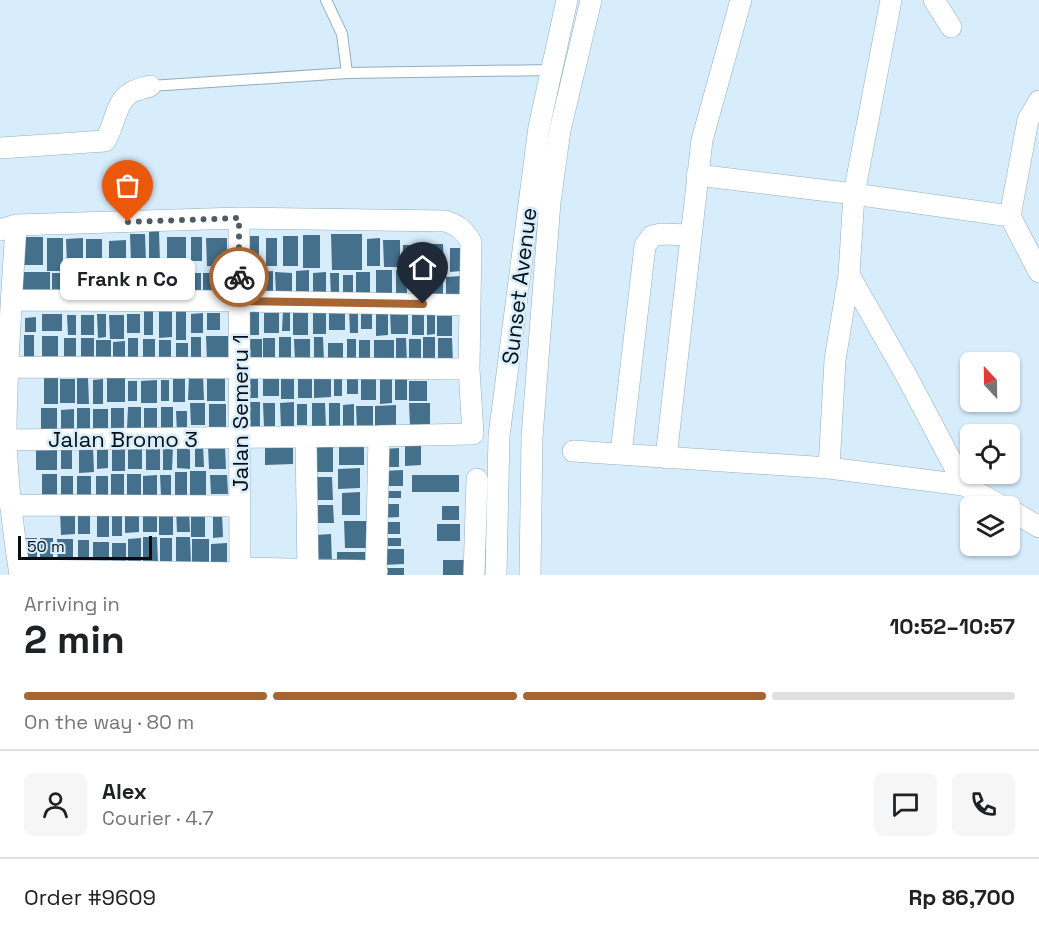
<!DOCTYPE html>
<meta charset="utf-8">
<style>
:root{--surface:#fff;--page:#f6f6f6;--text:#202124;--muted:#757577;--line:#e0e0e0;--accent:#a76532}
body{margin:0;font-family:"Space Grotesk",sans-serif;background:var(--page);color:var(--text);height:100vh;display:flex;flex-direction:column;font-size:22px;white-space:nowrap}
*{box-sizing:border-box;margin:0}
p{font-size:20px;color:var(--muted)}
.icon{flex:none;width:33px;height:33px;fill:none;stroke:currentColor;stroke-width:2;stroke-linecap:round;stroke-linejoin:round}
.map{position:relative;height:575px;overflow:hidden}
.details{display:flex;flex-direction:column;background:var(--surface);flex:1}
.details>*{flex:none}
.needle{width:39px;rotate:338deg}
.buttons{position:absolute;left:960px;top:352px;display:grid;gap:12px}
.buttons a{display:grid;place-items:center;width:60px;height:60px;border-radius:9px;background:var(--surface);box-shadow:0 2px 4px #0004;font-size:30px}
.scale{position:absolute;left:18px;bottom:15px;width:134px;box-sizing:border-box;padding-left:6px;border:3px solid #040d12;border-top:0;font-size:16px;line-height:21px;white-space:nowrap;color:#040d12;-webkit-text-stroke:4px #d7edfc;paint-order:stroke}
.pin{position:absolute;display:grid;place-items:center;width:51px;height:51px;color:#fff;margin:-62px -26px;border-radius:50% 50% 50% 0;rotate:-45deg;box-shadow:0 0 6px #0007}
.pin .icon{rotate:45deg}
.courier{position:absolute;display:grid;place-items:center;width:60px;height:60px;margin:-30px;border:4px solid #a76532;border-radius:50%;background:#fff;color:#222;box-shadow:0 2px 8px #0007}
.bubble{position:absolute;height:42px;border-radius:9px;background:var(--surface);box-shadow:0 2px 4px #0004;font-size:20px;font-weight:800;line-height:42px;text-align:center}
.headline em{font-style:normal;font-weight:800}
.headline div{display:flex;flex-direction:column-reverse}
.headline{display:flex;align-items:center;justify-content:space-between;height:102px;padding:0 24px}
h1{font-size:39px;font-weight:800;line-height:45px}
.bar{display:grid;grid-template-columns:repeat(4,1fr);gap:9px 6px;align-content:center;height:72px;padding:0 24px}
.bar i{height:8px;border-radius:4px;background:var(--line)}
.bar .on{background:var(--accent)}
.bar p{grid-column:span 4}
.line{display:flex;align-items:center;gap:15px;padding:0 24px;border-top:2px solid var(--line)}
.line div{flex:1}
.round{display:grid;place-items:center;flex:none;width:63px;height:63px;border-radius:9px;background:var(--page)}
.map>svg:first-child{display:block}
</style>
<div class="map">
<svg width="1039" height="575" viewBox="0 0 1039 575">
<rect width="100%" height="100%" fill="#d7edfc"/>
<path fill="#44708b" d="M149 231H159L160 262H149Z
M130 234H145L146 263H131Z
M331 234H362V270H332Z
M303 235H320V268H303Z
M246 236H259V265H246Z
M283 236H298V266H283Z
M24 237H43V265H24Z
M167 237H186V267L167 268Z
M191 237H202V261H191Z
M47 238H63V271H47Z
M83 238V266H67L66 239Z
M206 238H227V267L207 266Z
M266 238H277V266H266Z
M380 238V266H367V239Z
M86 239H102V266H86Z
M126 240V263H109V241Z
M383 240H400V267H384Z
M425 244H443L444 271H429V297H412V271H425Z
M403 245H421V268H403Z
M450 248H461V271L450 272Z
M246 269H260V294H246Z
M107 270H120V300H107Z
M121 270H135L136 299H122Z
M309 270V296H296V271Z
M376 270H392V295H376Z
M396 270H407V293H396Z
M105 271V298L87 299V272Z
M273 271V292H261L262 272Z
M22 272H50V298L23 299Z
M275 272 292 273V294H276Z
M326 272V296H313V273Z
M356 272H370V299H356Z
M52 273H67V299H52Z
M68 273H83V299L68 300Z
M187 273H201V296L187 297Z
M203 273H227V295H203Z
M330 273H339V296H331Z
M138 274H152V297H137Z
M153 274H171V298H153Z
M172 274H185V299H172Z
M443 274V295H431V275Z
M343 275H353V299H343Z
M461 276V295H446V277Z
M329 307H345V330H329Z
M349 309H358V333H350Z
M186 310V340H176V311Z
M247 310H259V335H247Z
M283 310H290V331H282Z
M326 310V334H313V311Z
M361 310H372V329H361Z
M144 311H153V335H144Z
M159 311H172V337L159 338Z
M390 311H408V334H391Z
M412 311H424V335H412Z
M293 312H308V335H293Z
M376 312H388V335L376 336Z
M203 313V333H191V314Z
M207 313H220V330H207Z
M264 313H279V333H264Z
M42 314H62V331H42Z
M97 314H106V337L98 338Z
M127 314H140V333H127Z
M427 314H435V334L427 335Z
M67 315H76V335H68Z
M81 315H94V335H81Z
M109 315H124V339H110Z
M437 316H452V336H437Z
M36 317V332H25V318Z
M24 335H34V359H24Z
M42 336H58V357H42Z
M206 336H228V362H207Z
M191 337H201V361H191Z
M279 337H291V362H279Z
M314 337H323L324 361 314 362Z
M423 337H435V359H423Z
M64 338H76V360H64Z
M81 338H94V362H81Z
M128 338H138V360L128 361Z
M263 338H275V361L263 362Z
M396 338H406L407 364H396Z
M438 338H452L453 364H438Z
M143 339H155V359H143Z
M245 339H262V362H245Z
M294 339H310V362H295Z
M347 339H356V361H347Z
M409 339H421V361H409Z
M96 340H111V360H96Z
M159 340H171V360L159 361Z
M359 340H370V364H359Z
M374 340H394V360L374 361Z
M125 341V359H113V342Z
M176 343H188V361H176Z
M328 343H343V362H328Z
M203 376 204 400H188L189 377Z
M245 376H258V398H246Z
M298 376H312V398H298Z
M263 377H279V396H263Z
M314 377H331V397L314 398Z
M334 377H342V396H334Z
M347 377H358V394H347Z
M44 378H58V404H44Z
M77 378H88L89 404H77Z
M107 378H125V402H107Z
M207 378H225V401H207Z
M281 378H294V399H281Z
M392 378V403L380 404V379Z
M60 379H75V403H60Z
M103 379V404H93V380Z
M173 379H185V402H173Z
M361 379H376V400H361Z
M395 379H407V400H395Z
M157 380V403H141V381Z
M161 380H169V401H161Z
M128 381H137V401H128Z
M409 381H427V401H409Z
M243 402H260V427H243Z
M294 402V428L281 429 280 403Z
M190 403H205V425H191Z
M263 403H275V427H264Z
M312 403H325L326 428H312Z
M329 403H340V427H329Z
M409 403H430V426H410Z
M209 404H226V430L209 431Z
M297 404H307V425H297Z
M354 404V426H343V405Z
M396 405V431H375V406Z
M356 406H373V430H357Z
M128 407H141V430L127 429Z
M161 407H173V431L161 432Z
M41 408H57V433H41Z
M77 408H90V430H77Z
M111 408H124V429H111Z
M144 408H157V428H144Z
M74 409V431H61V410Z
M93 409H108V433H93Z
M176 411H187V433H177Z
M36 443H57V470H36Z
M339 443H364V465H339Z
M405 443H421V465L405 466Z
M97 444H108V468L97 469Z
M128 444H142V469H128Z
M195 444H203L204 467H195Z
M61 445H72V469H61Z
M146 445H160V470H146Z
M333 445V472H313V446Z
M112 446H125V471H112Z
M163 446H173L172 470H163Z
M177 446H190V469L177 468Z
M208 446H225L226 469H209Z
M293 446V464L265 465V447Z
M93 447 94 472 79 473V448Z
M399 448V467H383V449Z
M360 468V488L338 489V469Z
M403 470V486H382V471Z
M190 471H206V498H190Z
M175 472H187V496H175Z
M42 474H57V496H42Z
M111 474H124V499H111Z
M127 474H141V499H127Z
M157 475V496H143V476Z
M160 475H171V496H161Z
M210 475H227L228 494H211Z
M412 475H459V492H412Z
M61 476H73V496H61Z
M77 476H91V499H77Z
M96 476H108V498H96Z
M316 477H332L333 500H316Z
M380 491H401V498H381Z
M360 492V515H342V493Z
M380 504H399V517L380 518Z
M315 505H333L334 523H315Z
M442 506H459V520H442Z
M176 509H189L190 532H177Z
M60 511H75V534L61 535Z
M143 511H157V532H143Z
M112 512H122V536H112Z
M191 512H205V537H191Z
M78 513H90V534H78Z
M97 513H109V537H97Z
M159 513H173V535H159Z
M213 513H222L223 537 213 538Z
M125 514H139V532L125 533Z
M344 521H366V548H345Z
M380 522H400V534H380Z
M437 524H460V541H437Z
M331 534 332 564H316V535Z
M143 537H157L158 563H143Z
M176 537H190L191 564H176Z
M25 538H37V566H25Z
M40 538H53V567H40Z
M141 538V566H128V539Z
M160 538H172V563H160Z
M388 538H401V546H388Z
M57 539H73V567H58Z
M192 539H209V567H192Z
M78 540H89V567H78Z
M93 542H109V567H93Z
M112 543H126V567H112Z
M227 543V565H211V544Z
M383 549H404V564L383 565Z
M337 552H365V563L337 564Z
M443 560H466V575H443Z
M381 568H404V575H381Z"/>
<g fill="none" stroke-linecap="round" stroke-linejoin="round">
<defs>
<path id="service" d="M326 0 342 34 347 73
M150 86 347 73 551 70"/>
<path id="minor" d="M934 0 951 27
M1039 101 1028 120 1010 216 1039 272
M0 148 105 141C115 126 115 101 132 92 137 89 144 88 150 86
M697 175 854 194 1010 216
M239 218 240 575
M16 225C12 296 6 367 6 437 7 484 13 529 20 575
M0 230 16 225 239 218 445 221C458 225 464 230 471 242L469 369 473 434 379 436
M849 275 906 375 964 485
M12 300 240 301 469 305
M7 367 469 369
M306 438 308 575
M6 440 379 436 376 575
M573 451 829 468 964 485 1003 507
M621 453 645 246 652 236 661 234 690 235
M666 458 702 140 741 0
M829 468 835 360 849 275 854 194 891 0
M10 505 240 506
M1010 510 1039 527
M240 568 377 571
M19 570 240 573
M474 575 477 479
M496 575 499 436 539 127 567 0
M530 575 532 437 550 202 560 130 591 0"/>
</defs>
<use href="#service" stroke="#92adbe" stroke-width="12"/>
<use href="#minor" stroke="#92adbe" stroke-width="22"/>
<use href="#service" stroke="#fff" stroke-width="10"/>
<use href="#minor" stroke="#fff" stroke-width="21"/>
</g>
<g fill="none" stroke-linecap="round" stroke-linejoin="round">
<path stroke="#4e5b64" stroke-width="6" stroke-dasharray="0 10.8" d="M128 222 239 218V277"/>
<path stroke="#a76532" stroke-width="8" d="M239 277 240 301 423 304"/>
</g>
<g text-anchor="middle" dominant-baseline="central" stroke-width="5" stroke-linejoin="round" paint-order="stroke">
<g font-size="22" fill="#040d12" stroke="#d7edfc">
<text transform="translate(519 286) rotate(-83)">Sunset Avenue</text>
<text transform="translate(240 413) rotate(-90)">Jalan Semeru 1</text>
<text x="123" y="439">Jalan Bromo 3</text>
</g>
</g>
</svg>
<div class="buttons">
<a><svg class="needle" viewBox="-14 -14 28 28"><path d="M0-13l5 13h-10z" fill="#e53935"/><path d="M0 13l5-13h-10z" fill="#757577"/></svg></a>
<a><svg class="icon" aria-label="locate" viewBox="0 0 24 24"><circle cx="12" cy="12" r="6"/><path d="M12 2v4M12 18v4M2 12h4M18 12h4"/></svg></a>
<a><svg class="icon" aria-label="layers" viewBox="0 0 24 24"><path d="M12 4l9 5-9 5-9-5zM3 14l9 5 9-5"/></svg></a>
</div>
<div class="scale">50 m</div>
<div class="pin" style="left:128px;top:222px;background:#ea580c"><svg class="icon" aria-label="bag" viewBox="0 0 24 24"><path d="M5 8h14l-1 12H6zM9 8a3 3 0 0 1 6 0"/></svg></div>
<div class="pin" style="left:423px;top:304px;background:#1f2937"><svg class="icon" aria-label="home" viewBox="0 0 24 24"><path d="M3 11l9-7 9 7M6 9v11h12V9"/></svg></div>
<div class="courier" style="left:239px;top:277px"><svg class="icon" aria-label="bike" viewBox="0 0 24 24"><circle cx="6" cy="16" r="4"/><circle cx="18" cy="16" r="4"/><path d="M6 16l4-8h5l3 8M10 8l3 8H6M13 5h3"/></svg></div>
<div class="bubble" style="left:60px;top:258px;width:135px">Frank n Co</div>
</div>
<section class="details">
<div class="headline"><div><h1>2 min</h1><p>Arriving in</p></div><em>10:52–10:57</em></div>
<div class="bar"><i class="on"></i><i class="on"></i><i class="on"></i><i></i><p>On the way · 80 m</p></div>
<div class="line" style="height:108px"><a class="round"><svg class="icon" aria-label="person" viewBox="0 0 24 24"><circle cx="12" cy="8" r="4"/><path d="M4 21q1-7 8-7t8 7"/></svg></a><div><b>Alex</b><p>Courier · 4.7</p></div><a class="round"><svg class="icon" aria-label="chat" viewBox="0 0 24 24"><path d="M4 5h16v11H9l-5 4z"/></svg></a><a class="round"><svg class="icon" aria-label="phone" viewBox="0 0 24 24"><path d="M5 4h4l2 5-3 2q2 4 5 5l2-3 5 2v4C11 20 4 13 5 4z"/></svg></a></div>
<div class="line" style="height:78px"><div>Order #9609</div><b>Rp 86,700</b></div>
</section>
